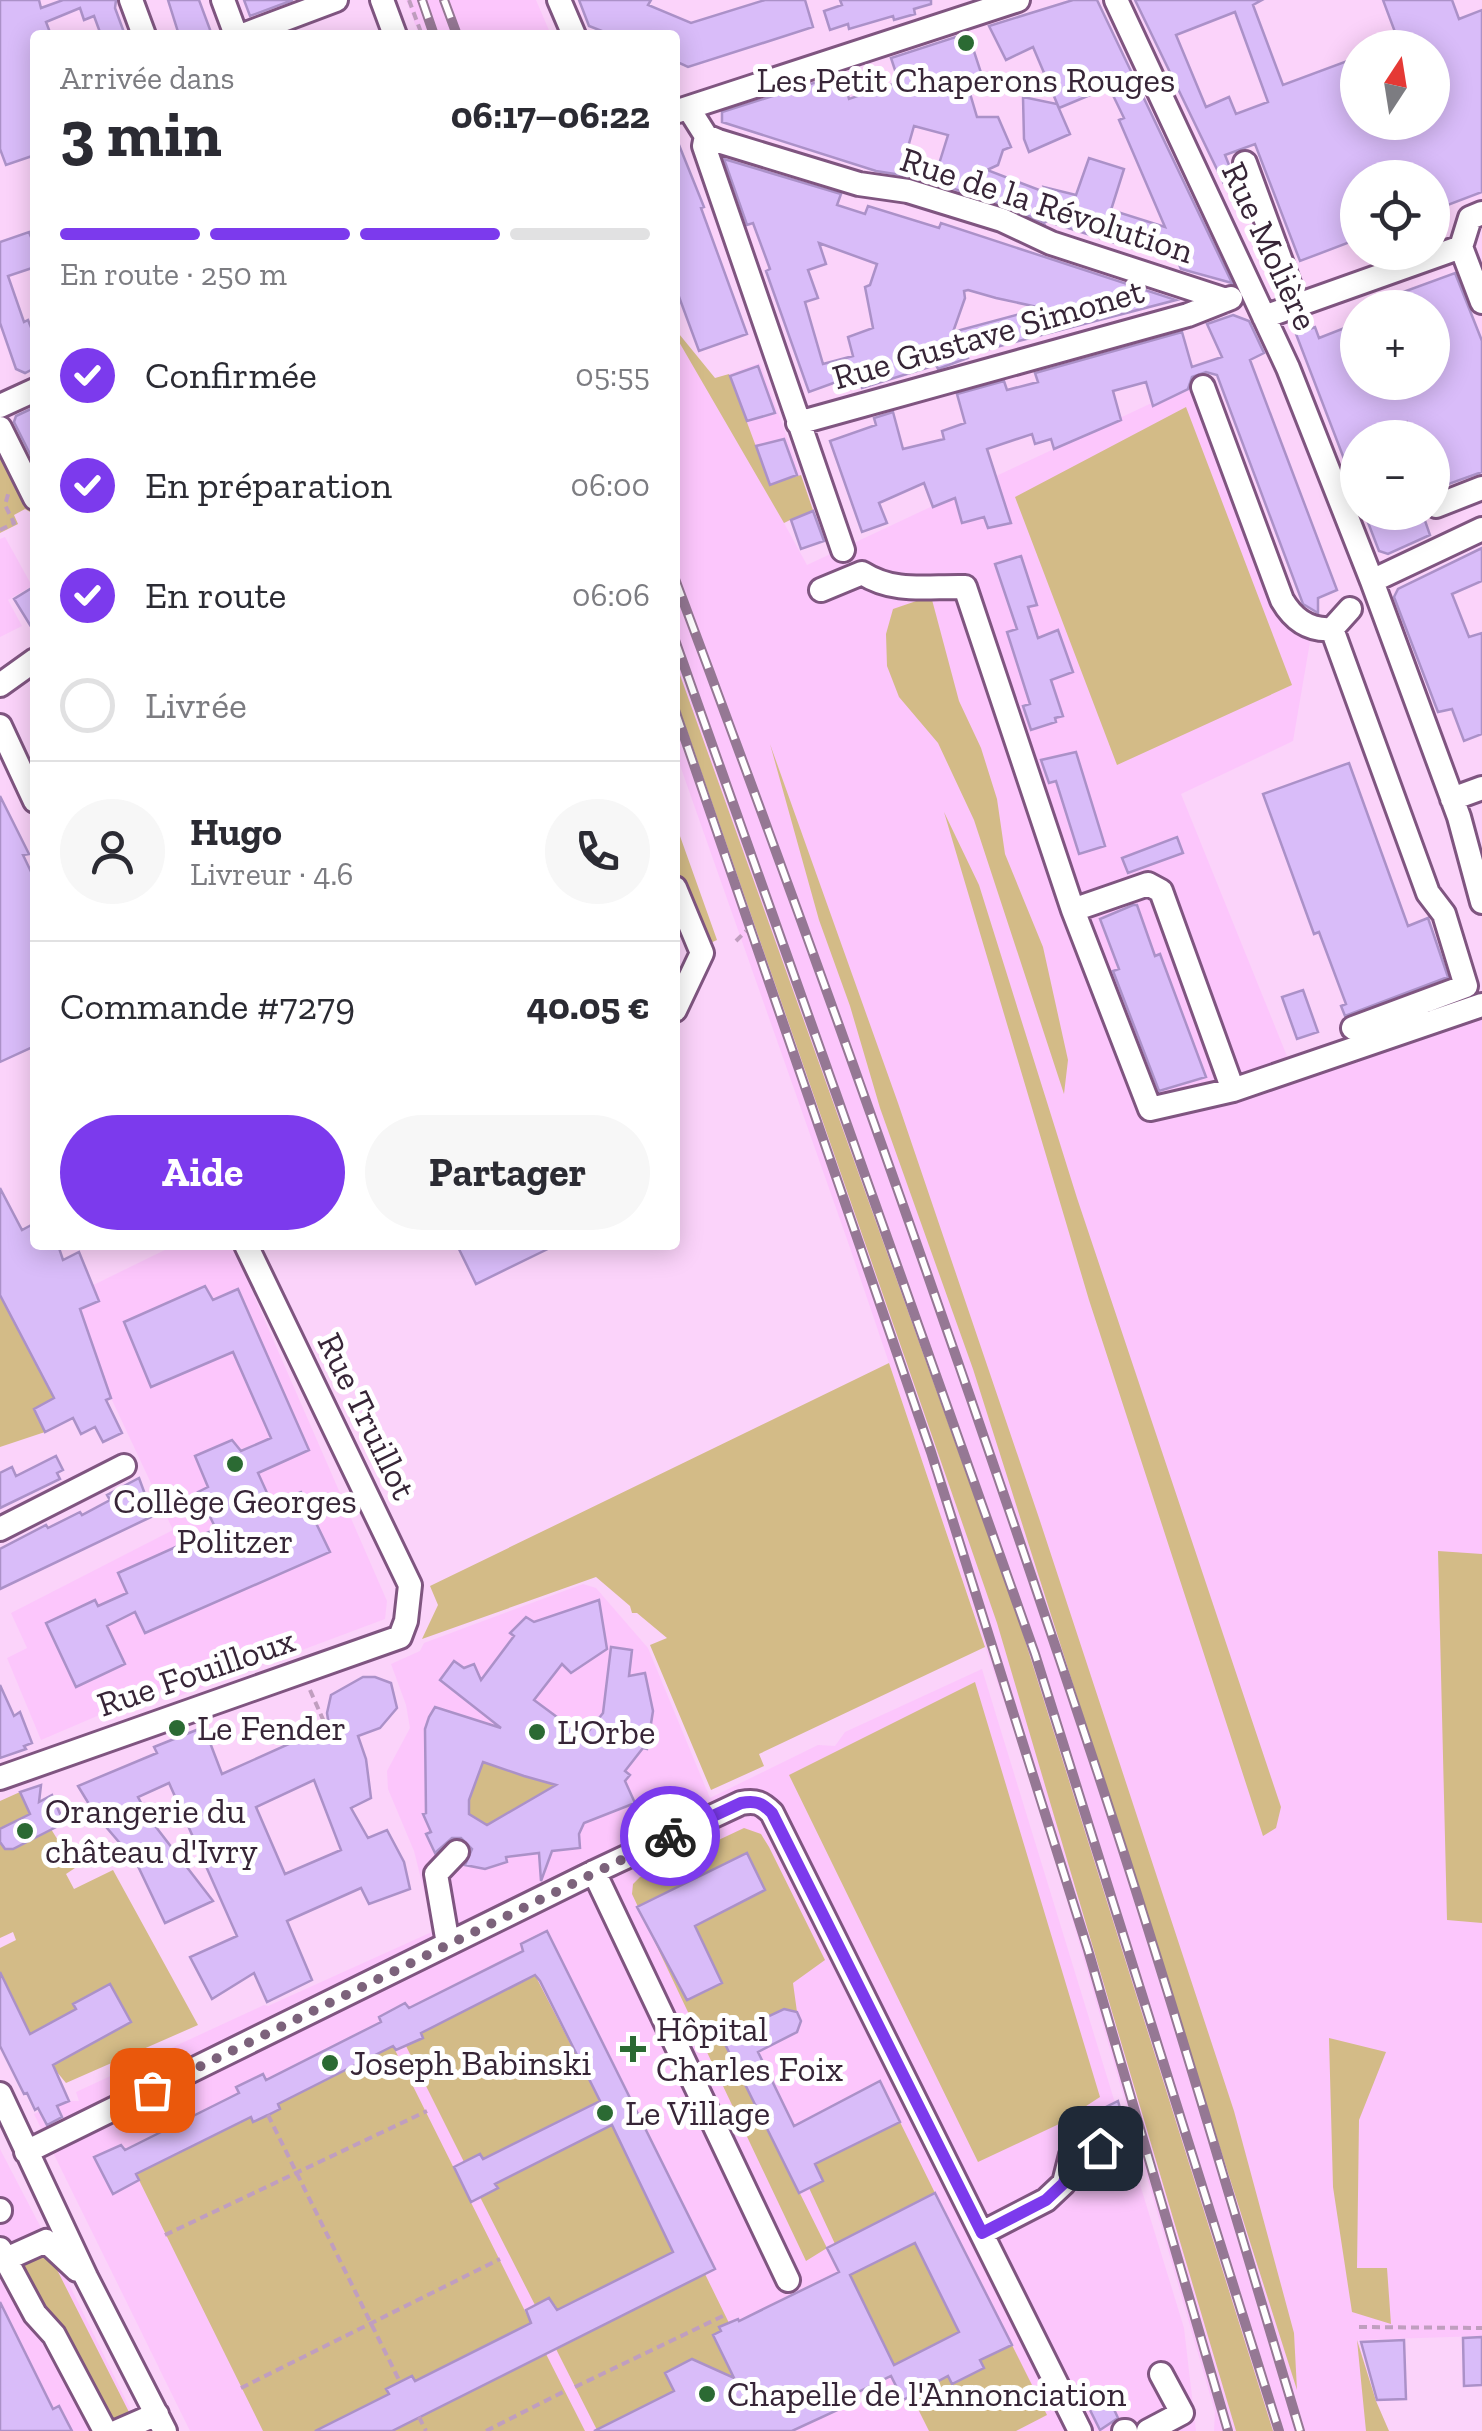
<!DOCTYPE html>
<html lang="fr">
<meta charset="utf-8">
<style>
:root{--surface:#fff;--page:#f7f7f7;--text:#2b2b33;--muted:#7c7c81;--line:#e1e1e2;--accent:#7c3aed}
body{margin:0;font-family:"Zilla Slab",serif;background:var(--page);color:var(--text);height:100vh;display:flex;flex-direction:column;font-size:38px;white-space:nowrap}
*{box-sizing:border-box;margin:0}
p{font-size:32px;color:var(--muted)}
.icon{flex:none;width:55px;height:55px;fill:none;stroke:currentColor;stroke-width:2;stroke-linecap:round;stroke-linejoin:round}
.map{position:relative;flex:1;overflow:hidden}
.panel{position:absolute;left:30px;top:30px;width:650px;height:1220px;display:flex;flex-direction:column;background:var(--surface);border-radius:10px;box-shadow:0 5px 25px #0003}
.panel>*{flex:none}
.needle{width:65px;rotate:12deg}
.tools{position:absolute;left:1340px;top:30px;display:grid;gap:20px}
.tools a{display:grid;place-items:center;width:110px;height:110px;border-radius:50%;background:var(--surface);box-shadow:0 5px 25px #0003;font-size:50px}
.pin{position:absolute;display:grid;place-items:center;width:85px;height:85px;color:#fff;margin:-42px;border-radius:20px;box-shadow:0 5px 15px #0006}
.courier{position:absolute;display:grid;place-items:center;width:100px;height:100px;margin:-50px;border:8px solid #7c3aed;border-radius:50%;background:#fff;color:#222;box-shadow:0 2px 12px #0007}
.head em{font-style:normal;font-weight:700}
.head div{display:flex;flex-direction:column-reverse}
.head{display:flex;align-items:center;justify-content:space-between;height:170px;padding:0 30px}
h1{font-size:65px;font-weight:700;line-height:75px}
.bar{display:grid;grid-template-columns:repeat(4,1fr);gap:15px 10px;align-content:center;height:120px;padding:0 30px}
.bar i{height:12px;border-radius:8px;background:var(--line)}
.bar .on{background:var(--accent)}
.bar p{grid-column:span 4}
.line{display:flex;align-items:center;gap:25px;padding:0 30px;border-top:2px solid var(--line)}
.line div{flex:1}
.round{display:grid;place-items:center;flex:none;width:105px;height:105px;border-radius:52px;background:var(--page)}
ol{padding:0 30px;list-style:none}
li{display:flex;align-items:center;gap:30px;height:110px}
li p{margin-inline-start:auto}
li .icon{padding:10px;border-radius:50%;background:var(--accent);color:#fff;stroke-width:4}
li:last-child{color:var(--muted)}
li i{width:55px;height:55px;border:5px solid var(--line);border-radius:50%}
.primary-button{display:flex;gap:20px;margin-top:auto;padding:20px 30px}
.primary-button a{flex:1;height:115px;border-radius:60px;background:var(--accent);color:#fff;font-size:40px;font-weight:700;line-height:115px;text-align:center}
.primary-button a+a{background:var(--page);color:var(--text)}
.map>svg:first-child{display:block}
</style>
<div class="map">
<svg width="1482" height="2431" viewBox="0 0 1482 2431">
<rect width="100%" height="100%" fill="#fbd3fa"/>
<path fill="#fcc6fc" d="M406 0H536L551 35H419Z
M675 329 715 379 760 363 813 509 784 523 807 565 1207 377 1310 642 1293 741 1181 794 1291 1066 1482 991V2336L1358 2340 1376 2401 1389 2431H1214L1215 2412 1041 1811 849 1245 675 751Z
M5 537 32 586 8 600 22 626 0 637V539Z
M175 1245H232L387 1601 385 1619 179 1696 172 1684 41 1740 7 1658 27 1648 11 1613 173 1530 111 1398 75 1294Z
M583 1584 596 1588 648 1648 710 1798 818 1745 835 1746 845 1732 982 1669 1184 2328 1196 2431H190L34 2114 40 2111 49 2128 64 2121 57 2107 69 2101H79L76 2092 264 2005 268 2006 434 1931 414 1851 388 1789 387 1771 410 1728 406 1705 391 1664 420 1651 424 1643Z
M0 2149 50 2245 141 2431H0Z"/>
<path fill="#d3bb87" d="M675 329 715 378 729 374 770 484 801 475 815 516 794 518 784 523 675 335Z
M1186 407 1292 685 1117 765 1015 497Z
M0 439 35 512V515L25 509 14 515 18 524 0 533Z
M931 596 959 701 981 748 997 799 1005 854 1043 947 1068 1060 1064 1094 974 820 938 743 899 697 887 666 886 634 893 609Z
M675 661 1019 1621 1273 2431H1236L997 1623 675 696Z
M770 744 898 1103 1039 1518 1234 2111 1294 2333 1297 2390 973 1369 880 1108 850 1006 819 920Z
M944 812 979 885 1077 1198 1281 1807 1276 1828 1263 1836 1089 1300Z
M675 822 717 940 708 944 675 875Z
M0 1295 54 1398 34 1409 45 1432 0 1447Z
M889 1363 985 1647 759 1754 764 1766 711 1790 650 1645 667 1638 637 1613H632L630 1606 596 1577 422 1639 438 1605 430 1586Z
M1438 1551 1482 1554V1923L1447 1920Z
M975 1682 1100 2097 1057 2125 978 2162 789 1775Z
M505 1752 506 1770 543 1780 570 1776 486 1826 469 1816V1800L482 1765 471 1761Z
M20 1792 40 1809 0 1832V1801Z
M744 1828 761 1834 769 1847 825 1960 793 1983 797 2012 784 2009 723 2038 827 2248 806 2261 632 1894 633 1884 640 1877Z
M51 1829 75 1868 66 1874 74 1889 113 1870 198 2025 66 2083 38 2049 0 1973V1948L16 1940 13 1932 0 1938V1842L5 1849H13Z
M535 1975 600 2101 483 2159 480 2154 464 2162 406 2046 423 2038 421 2033Z
M1329 2038 1386 2052 1359 2120 1357 2268H1387L1391 2324 1352 2312 1333 2187Z
M393 2046 531 2323 415 2381 412 2376 387 2388 389 2394 315 2431H263L136 2174 251 2117 254 2122 280 2109 278 2104Z
M900 2122 935 2193 835 2244 809 2188 815 2164Z
M612 2125 673 2252 557 2310 555 2305H535L480 2197 497 2188 495 2184Z
M915 2243 959 2332 894 2365 850 2275Z
M46 2248 131 2416 117 2423 105 2417 13 2262Z
M705 2274 729 2323 719 2327 721 2331 713 2336 721 2352 730 2348 736 2374 726 2380 665 2373 674 2391 597 2430 556 2349Z
M1357 2340 1376 2401 1389 2431H1366Z
M1012 2345 1047 2415 1016 2431H929L911 2395 948 2376 952 2384 984 2367 980 2360Z
M546 2354 585 2431H392Z"/>
<path fill="#d9bcf9" stroke="#ab91c8" stroke-width="2.5" fill-rule="evenodd" d="M0 0H39L41 8 63 0H116L115 8 125 35H101L94 16 84 20 80 8 46 22 51 35H35V155L6 165 0 149Z
M168 0H199L212 35H179Z
M244 0H293L250 16Z
M579 0H651L648 5 691 23 765 0H805L813 27 688 67 675 61V35H612L589 26Z
M840 0H931V4L914 9 915 14 894 20 893 16 849 29 848 24 830 30 824 11 842 5Z
M1073 0H1097L1232 283 1181 269 1171 247 1150 254 1043 220 1044 223 1007 206 920 178 876 171 722 122V112L842 74 849 99 899 82 891 58 968 33 985 85 969 90 977 117H998L1011 147 1003 150 998 165 987 170 1047 193 1044 187 1076 195 1089 158 1124 169 1111 210 1165 227 1119 120 1124 118 1109 87 1059 108 1033 47 1006 60 989 26ZM914 126 948 135 939 164 906 154Z
M1135 0H1262L1253 5 1283 85 1358 57V122H1432V48H1401L1383 0H1452L1459 19 1482 10V192L1432 211V178H1358V239L1300 261 1255 144 1225 155 1237 185 1227 190ZM1235 12 1268 102 1236 114 1229 97 1206 107 1176 35Z
M1023 97 1057 104 1070 134 1029 152 1024 139Z
M677 140 704 207 701 208 747 334 699 351 675 286Z
M724 159 841 194 837 205 865 214 868 206 939 228 941 223 1176 300 1011 343 967 355 968 358 938 369 936 365 862 388 861 385 842 391 839 381 809 392 766 271 770 269 753 223 747 225ZM819 243 877 264 870 285 865 287 873 328 848 337 853 356 823 364 805 302 818 298 808 270 826 264ZM968 290 996 298 1042 308 953 332 965 298 964 291Z
M29 232 35 247V267L8 276 24 322 28 320 35 337V368L25 373 16 369 0 323V242Z
M1455 273 1482 341V472L1432 490V438H1413L1407 422 1358 438 1356 490 1296 334 1315 327 1319 338 1352 325 1358 339V382H1432V308L1365 306Z
M1233 315 1249 321 1264 353 1250 360 1337 590 1318 598V613L1303 604 1217 375 1206 372 1192 377 1188 389 1153 406 1146 382 1113 391 1121 420 1054 449 1051 439 1035 444 1032 434 987 449 1011 523 988 528 984 517 962 523 955 498 933 507 924 483 879 503 887 523 862 532 830 441 876 425 874 418 893 412 903 449 944 439 942 431 965 423 957 394 1004 381 1007 390 1038 382 1035 373 1182 332 1192 367 1222 357 1207 324Z
M758 366 775 413 747 421 730 376Z
M35 407V464L14 422 16 416Z
M784 439 797 475 770 485 756 446Z
M813 511 824 541 801 549 791 520Z
M1364 512H1422L1430 535 1388 554 1379 551Z
M1482 548V581L1452 594 1469 637 1482 633V734L1464 741 1452 709 1438 712 1394 597 1398 589Z
M1021 556 1037 605 1028 607 1038 638 1058 630 1073 672 1051 680 1063 716 1055 718 1056 722 1031 730 1023 706 1030 704 1007 632 1017 629 995 564Z
M35 586V633L14 599Z
M1076 752 1105 846 1079 854 1056 781 1049 783 1041 760Z
M1349 763 1408 926 1428 918 1448 977 1345 1016 1341 1006 1346 1004 1319 932 1314 934 1263 794Z
M0 796 29 854 23 855 35 880V1046L0 1062Z
M1177 837 1183 853 1128 873 1122 858Z
M1133 905H1137L1155 956 1160 954 1206 1077 1159 1091 1113 971 1119 969 1100 919Z
M1303 990 1318 1032 1297 1039 1282 997Z
M0 1188 22 1230 35 1223V1245H58L63 1260 79 1252 99 1301 80 1309 111 1398 106 1400 122 1433 103 1442 95 1427 81 1434 73 1418 45 1432 34 1409 54 1398 0 1295Z
M457 1245H556L476 1284Z
M205 1286 213 1300 238 1289 309 1450 258 1473 272 1504 301 1492 330 1552 145 1633 135 1612 107 1626 125 1664 76 1687 46 1623 95 1600 98 1606 127 1593 118 1573 216 1529 198 1492 208 1487 195 1456 232 1440 241 1451 271 1438 233 1352 151 1387 124 1322Z
M56 1456 63 1470 57 1473 60 1479 0 1508V1473L12 1467 16 1476Z
M139 1478 153 1516 0 1589V1549L46 1525 48 1528 80 1512 82 1515 110 1500 107 1495Z
M599 1600 607 1649 571 1673 562 1664 534 1700 584 1737 603 1713 611 1647 632 1650 629 1676 645 1673 653 1711 647 1749 643 1748 625 1771 630 1775 625 1781 635 1803 584 1823 579 1834 580 1848 552 1851 541 1881 539 1853 506 1857 507 1862 485 1869 465 1865 472 1849 461 1838H452L435 1853 426 1834 431 1832 423 1814 426 1813 425 1729 429 1717 435 1707 501 1728 440 1680 454 1661 464 1668 474 1664 481 1680 514 1636 510 1633 526 1617 534 1622ZM483 1762 524 1776 556 1785 487 1825 469 1814V1800Z
M363 1677H375L391 1683 397 1708 380 1728 358 1736 366 1759 371 1798 351 1808 368 1838 387 1830 404 1862 410 1889 369 1904 361 1888 287 1921 312 1980 267 2002 254 1973 212 1999 190 1957 237 1936 169 1783 138 1797 149 1818 213 1901 165 1923 136 1862 95 1814 78 1786 157 1753 154 1747 204 1727 222 1774 329 1726 327 1713 331 1695ZM314 1780 341 1850 285 1874 256 1807Z
M0 1685 14 1716 20 1712 32 1743 24 1746 26 1749 0 1758Z
M41 1785 39 1802 52 1795 64 1823 13 1849H5L0 1842V1829L30 1814 20 1792Z
M747 1853 765 1890 695 1926 722 1983 687 2000 637 1907Z
M547 1931 715 2269 392 2431H315L389 2394 386 2389 412 2376 415 2381 531 2323 526 2310 549 2298 557 2310 673 2252 612 2125 495 2184 498 2188 471 2202 454 2167 480 2154 483 2159 600 2101 540 1981 535 1975 421 2033 423 2038 396 2050 393 2046 278 2104 280 2109 268 2115 253 2122 251 2117 136 2174 139 2180 113 2194 94 2157 121 2145 125 2150 239 2093 236 2087 263 2074 266 2080 381 2022 379 2017 405 2003 409 2008 523 1951 521 1944Z
M0 1972 30 2034 76 2009 73 2004 110 1984 131 2022 53 2065 69 2101 57 2106 62 2117 47 2125 38 2108 35 2110 27 2093 24 2094 0 2046Z
M784 2009 797 2012 801 2021 797 2032 758 2052 794 2126 880 2081 900 2122 815 2164 823 2181 799 2193 722 2038Z
M1118 2101 1135 2162 1112 2170 1109 2159 1115 2144 1110 2136 1102 2132 1096 2112Z
M935 2193 1012 2345 980 2360 984 2368 952 2384 948 2376 903 2400 891 2376 840 2401 844 2407 792 2431H594L674 2391 665 2373 692 2359 734 2378 713 2335 721 2331 719 2327 738 2319 739 2321 839 2272 827 2248ZM915 2243 959 2332 894 2365 850 2275Z
M0 2302 53 2409 59 2406 72 2431H0Z
M1482 2337V2385L1464 2386 1463 2338Z
M1404 2340 1406 2399 1377 2400 1361 2342Z
M1106 2392 1118 2418 1100 2430 1086 2402Z"/>
<g fill="none" stroke-linecap="round" stroke-linejoin="round">
<defs>
<path id="minor" d="M131 0 144 35
M223 0 236 35
M382 0 395 35
M559 0 574 35
M1116 0 1288 368 1372 581 1459 817 1482 902
M243 35 336 0
M689 109 706 136 718 141 859 184 908 191 1002 220 1051 243 1226 300
M678 111 1018 0
M706 136 704 146 843 550
M1245 163 1297 305
M1482 213 1470 218 1461 247 1482 302
M1264 317 1461 247
M1203 387 1282 600C1293 619 1309 631 1332 629
M0 406 35 390
M798 423 1188 315 1231 298
M0 428 35 498
M1436 506 1482 488
M1372 581 1482 529
M821 590 862 573C895 594 928 586 965 587L1073 910 1150 1109 1233 1090 1482 1005
M1350 609 1332 629 1428 893 1444 914 1466 986 1353 1028
M0 685 35 660
M0 726 35 801
M1452 799 1482 788
M675 888 702 953 675 1010
M1073 910 1148 884 1161 891 1233 1090
M0 1529 124 1466
M0 1778 400 1637 406 1621 410 1585 246 1245
M594 1872 788 2280
M448 1944 436 1874 457 1852
M0 2094 86 2277 165 2431
M26 2152 594 1872 741 1803C756 1800 762 1803 772 1813L1080 2431
M0 2211V2210
M982 2233 1046 2200 1064 2183 1071 2155 1100 2147
M0 2249 35 2314 54 2335 105 2431
M6 2259 46 2241 77 2270
M118 2431 157 2414
M1124 2431H1126
M1148 2431 1182 2413 1161 2374"/>
</defs>
<use href="#minor" stroke="#7f5580" stroke-width="28"/>
<path stroke="#c09ebf" stroke-width="4" stroke-dasharray="8 5" stroke-linecap="butt" d="M409 0 422 35
M0 530 14 523 5 505 9 491
M736 941 746 931
M310 1690 325 1724 319 1729
M268 2115 400 2382
M165 2235 427 2111
M1359 2327 1482 2328
M575 2387 725 2315
M241 2388 500 2259
M419 2417 426 2431
M486 2431 565 2391"/>
<use href="#minor" stroke="#fff" stroke-width="22"/>
<defs>
<path id="rail" d="M422 0 434 35
M444 0 457 35
M675 579C823 974 965 1373 1098 1774 1170 1991 1234 2212 1300 2431
M675 640 1035 1654 1279 2431
M675 710 931 1452 1088 1950 1228 2431"/>
</defs>
<use href="#rail" stroke="#957894" stroke-width="10"/>
<use href="#rail" stroke="#fff" stroke-width="6" stroke-dasharray="19" stroke-linecap="butt"/>
</g>
<g fill="none" stroke-linecap="round" stroke-linejoin="round">
<path stroke="#7c627b" stroke-width="10" stroke-dasharray="0 18" d="M152 2090 670 1836"/>
<path stroke="#7c3aed" stroke-width="12" d="M670 1836 741 1803C756 1800 762 1803 772 1813L982 2233 1046 2200 1064 2183 1071 2154 1100 2148"/>
</g>
<g fill="#2b6a33" stroke="#fff" stroke-width="4">
<circle cx="966" cy="43" r="10"/>
<circle cx="235" cy="1464" r="10"/>
<circle cx="177" cy="1728" r="10"/>
<circle cx="537" cy="1732" r="10"/>
<circle cx="25" cy="1831" r="10"/>
<path d="M628 2034h10v10h10v10h-10v10h-10v-10h-10v-10h10z"/>
<circle cx="330" cy="2063" r="10"/>
<circle cx="605" cy="2113" r="10"/>
<circle cx="707" cy="2394" r="10"/>
</g>
<g text-anchor="middle" dominant-baseline="central" stroke-width="10" stroke-linejoin="round" paint-order="stroke">
<g font-size="35" fill="#372537" stroke="#fff" text-anchor="start">
<text x="966" y="80" text-anchor="middle">Les Petit Chaperons Rouges</text>
<text x="235" y="1501" text-anchor="middle">Collège Georges<tspan x="235" dy="40">Politzer</tspan></text>
<text x="197" y="1728">Le Fender</text>
<text x="557" y="1732">L'Orbe</text>
<text x="45" y="1811">Orangerie du<tspan x="45" dy="40">château d'Ivry</tspan></text>
<text x="656" y="2029">Hôpital<tspan x="656" dy="40">Charles Foix</tspan></text>
<text x="350" y="2063">Joseph Babinski</text>
<text x="625" y="2113">Le Village</text>
<text x="727" y="2394">Chapelle de l'Annonciation</text>
</g>
<g font-size="35" fill="#372537" stroke="#fff">
<text transform="translate(1047 205) rotate(18)">Rue de la Révolution</text>
<text transform="translate(1270 246) rotate(65)">Rue Molière</text>
<text transform="translate(988 334) rotate(-16)">Rue Gustave Simonet</text>
<text transform="translate(367 1416) rotate(64)">Rue Truillot</text>
<text transform="translate(196 1672) rotate(-19)">Rue Fouilloux</text>
</g>
</g>
</svg>
<div class="tools">
<a><svg class="needle" viewBox="-14 -14 28 28"><path d="M0-13l5 13h-10z" fill="#e53935"/><path d="M0 13l5-13h-10z" fill="#7c7c81"/></svg></a>
<a><svg class="icon" aria-label="locate" viewBox="0 0 24 24"><circle cx="12" cy="12" r="6"/><path d="M12 2v4M12 18v4M2 12h4M18 12h4"/></svg></a>
<a>+</a>
<a>−</a>
</div>
<div class="pin" style="left:152px;top:2090px;background:#ea580c"><svg class="icon" aria-label="bag" viewBox="0 0 24 24"><path d="M5 8h14l-1 12H6zM9 8a3 3 0 0 1 6 0"/></svg></div>
<div class="pin" style="left:1100px;top:2148px;background:#1f2937"><svg class="icon" aria-label="home" viewBox="0 0 24 24"><path d="M3 11l9-7 9 7M6 9v11h12V9"/></svg></div>
<div class="courier" style="left:670px;top:1836px"><svg class="icon" aria-label="bike" viewBox="0 0 24 24"><circle cx="6" cy="16" r="4"/><circle cx="18" cy="16" r="4"/><path d="M6 16l4-8h5l3 8M10 8l3 8H6M13 5h3"/></svg></div>
<section class="panel">
<div class="head"><div><h1>3 min</h1><p>Arrivée dans</p></div><em>06:17–06:22</em></div>
<div class="bar"><i class="on"></i><i class="on"></i><i class="on"></i><i></i><p>En route · 250 m</p></div>
<ol>
<li><svg class="icon" aria-label="check" viewBox="0 0 24 24"><path d="M5 12l5 5 9-10"/></svg>Confirmée<p>05:55</p></li>
<li><svg class="icon" aria-label="check" viewBox="0 0 24 24"><path d="M5 12l5 5 9-10"/></svg>En préparation<p>06:00</p></li>
<li><svg class="icon" aria-label="check" viewBox="0 0 24 24"><path d="M5 12l5 5 9-10"/></svg>En route<p>06:06</p></li>
<li><i></i>Livrée</li>
</ol>
<div class="line" style="height:180px"><a class="round"><svg class="icon" aria-label="person" viewBox="0 0 24 24"><circle cx="12" cy="8" r="4"/><path d="M4 21q1-7 8-7t8 7"/></svg></a><div><b>Hugo</b><p>Livreur · 4.6</p></div><a class="round"><svg class="icon" aria-label="phone" viewBox="0 0 24 24"><path d="M5 4h4l2 5-3 2q2 4 5 5l2-3 5 2v4C11 20 4 13 5 4z"/></svg></a></div>
<div class="line" style="height:130px"><div>Commande #7279</div><b>40.05 €</b></div>
<div class="primary-button"><a>Aide</a><a>Partager</a></div>
</section>
</div>
